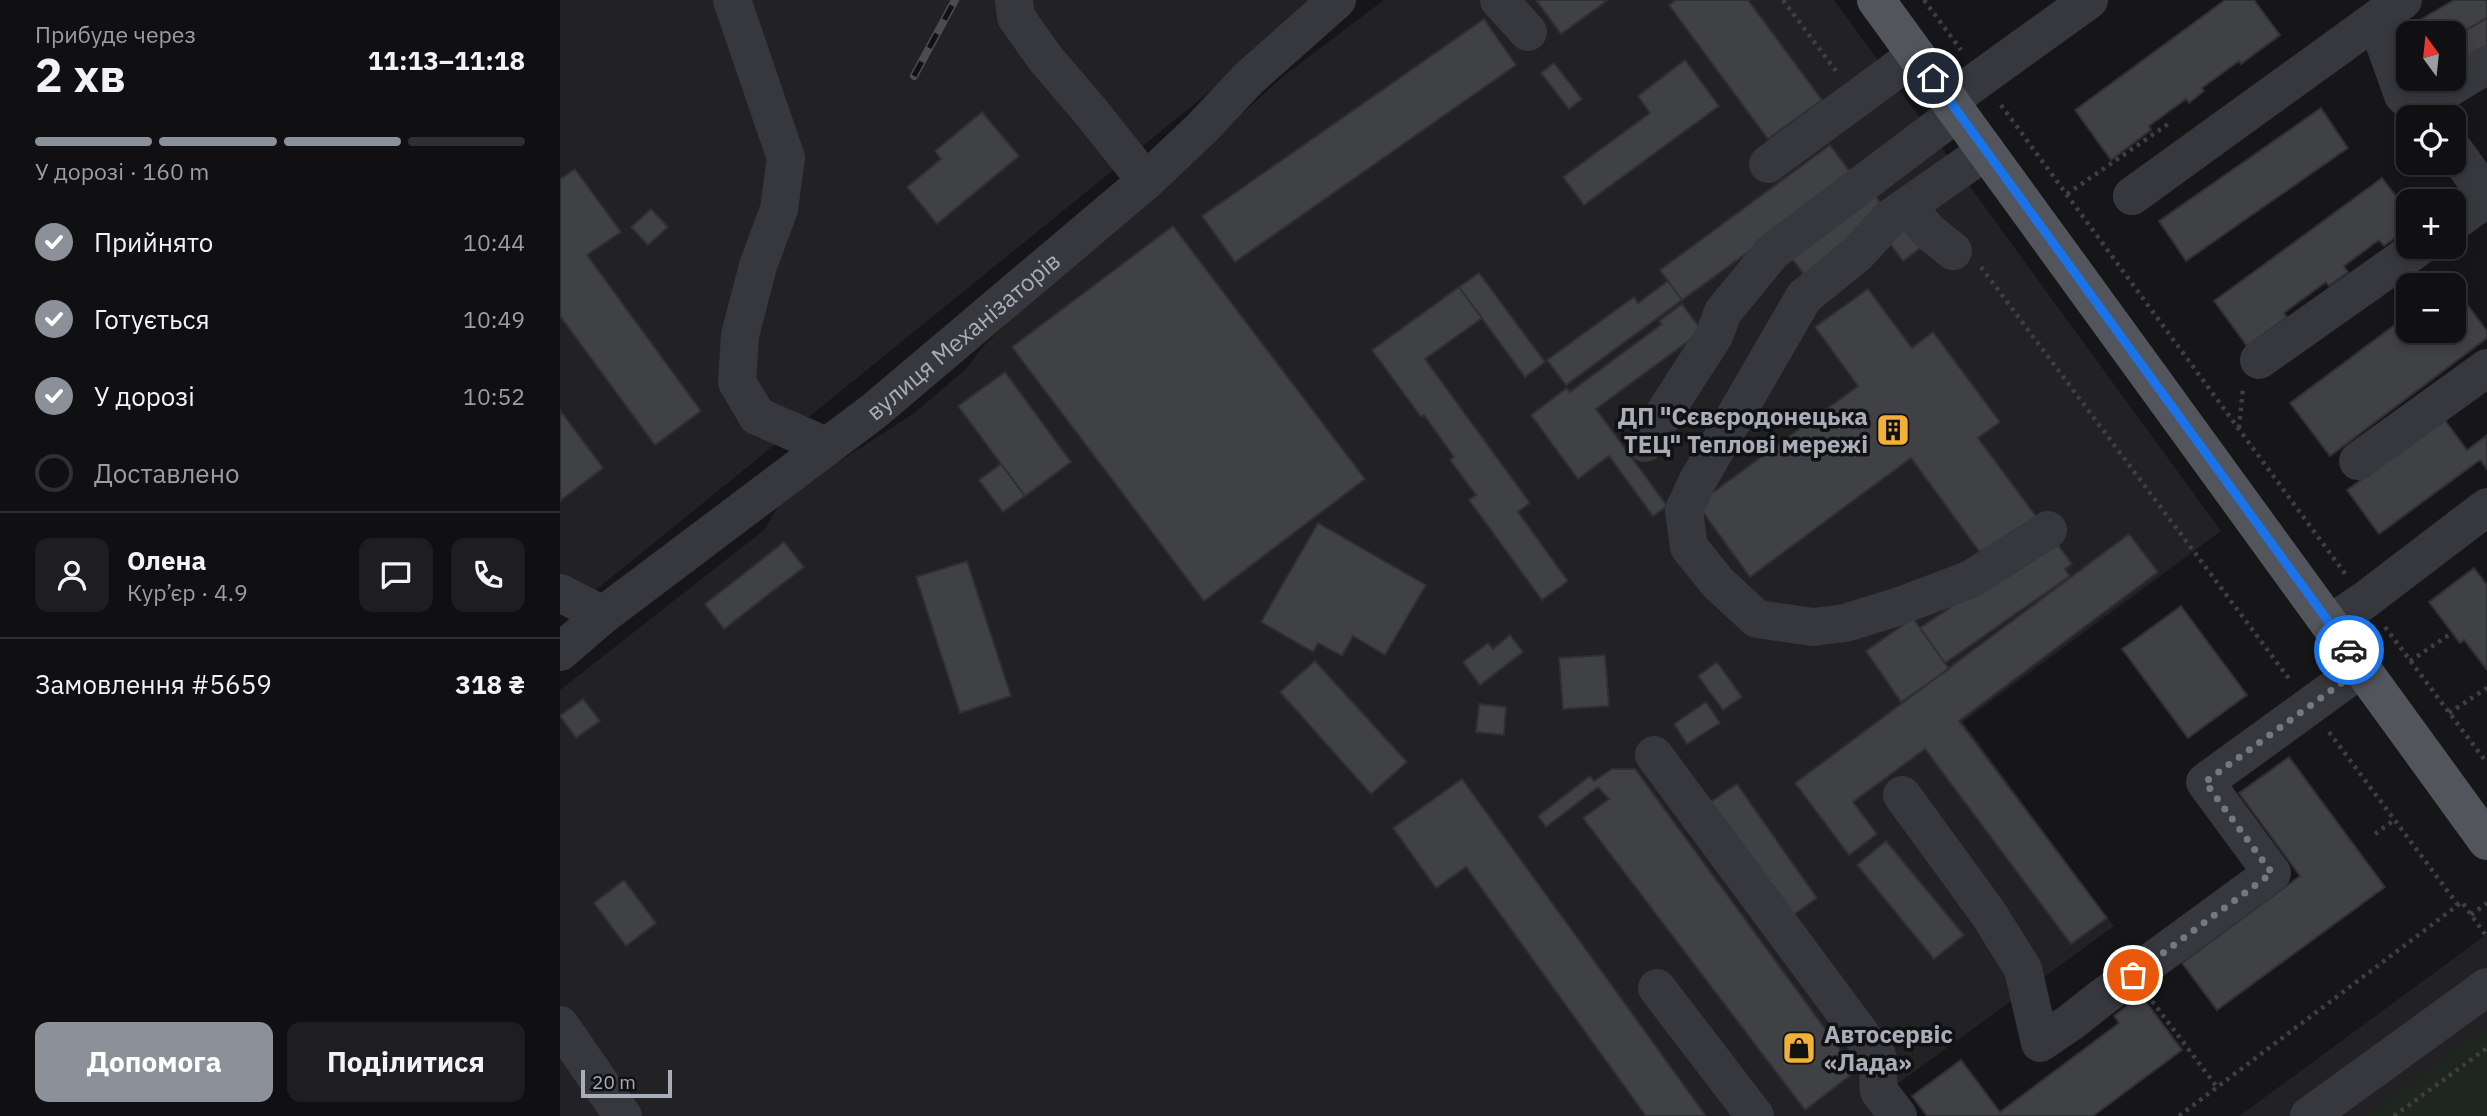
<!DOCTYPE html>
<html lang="uk">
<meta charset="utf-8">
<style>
:root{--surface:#101012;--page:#1e1e20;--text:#f1f3f6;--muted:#9c9d9f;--line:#303032;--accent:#8c9099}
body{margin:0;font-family:"IBM Plex Sans",sans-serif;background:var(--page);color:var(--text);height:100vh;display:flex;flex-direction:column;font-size:26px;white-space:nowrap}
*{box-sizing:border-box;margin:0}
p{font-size:23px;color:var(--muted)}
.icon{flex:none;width:38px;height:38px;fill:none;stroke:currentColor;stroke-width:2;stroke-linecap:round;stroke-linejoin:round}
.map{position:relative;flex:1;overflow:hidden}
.sheet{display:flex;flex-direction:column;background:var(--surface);width:560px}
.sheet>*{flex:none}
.needle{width:46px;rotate:345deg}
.fabs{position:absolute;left:1836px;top:21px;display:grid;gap:14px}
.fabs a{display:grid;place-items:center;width:70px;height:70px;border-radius:14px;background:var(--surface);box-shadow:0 4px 10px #0003,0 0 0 2px var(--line);font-size:35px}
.scale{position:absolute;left:21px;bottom:18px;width:91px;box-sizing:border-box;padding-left:7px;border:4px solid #a8adb8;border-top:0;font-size:19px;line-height:24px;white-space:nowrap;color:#a8adb8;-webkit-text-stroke:5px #111113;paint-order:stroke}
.pin{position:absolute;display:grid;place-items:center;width:60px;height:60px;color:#fff;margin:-30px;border:4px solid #fff;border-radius:50%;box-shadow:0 2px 7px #0007}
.courier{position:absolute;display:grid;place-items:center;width:70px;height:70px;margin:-35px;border:5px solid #1a73e8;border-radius:50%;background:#fff;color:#222;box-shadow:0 2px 9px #0007}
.overview em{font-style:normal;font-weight:800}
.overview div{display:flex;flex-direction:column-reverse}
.overview{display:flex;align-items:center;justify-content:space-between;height:119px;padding:0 35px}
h1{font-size:46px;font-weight:800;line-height:52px}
.bar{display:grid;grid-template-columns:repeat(4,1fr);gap:10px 7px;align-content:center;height:84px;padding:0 35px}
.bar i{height:9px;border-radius:5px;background:var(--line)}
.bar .current{background:var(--accent)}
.bar p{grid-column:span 4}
.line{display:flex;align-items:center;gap:18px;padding:0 35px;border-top:2px solid var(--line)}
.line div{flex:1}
.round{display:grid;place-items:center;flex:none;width:74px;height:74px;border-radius:14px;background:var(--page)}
ol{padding:0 35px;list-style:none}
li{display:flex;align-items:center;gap:21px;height:77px}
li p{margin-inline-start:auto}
li .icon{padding:7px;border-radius:50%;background:var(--accent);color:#fff;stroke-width:4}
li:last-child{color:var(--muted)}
li i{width:38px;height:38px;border:4px solid var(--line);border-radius:50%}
.primary-button{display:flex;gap:14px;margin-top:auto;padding:14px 35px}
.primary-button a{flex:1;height:80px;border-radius:14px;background:var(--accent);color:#fff;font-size:28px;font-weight:800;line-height:80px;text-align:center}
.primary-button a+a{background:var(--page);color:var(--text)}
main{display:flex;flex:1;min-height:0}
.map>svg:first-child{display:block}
</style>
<main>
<section class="sheet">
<div class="overview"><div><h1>2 хв</h1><p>Прибуде через</p></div><em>11:13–11:18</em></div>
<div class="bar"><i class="current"></i><i class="current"></i><i class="current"></i><i></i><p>У дорозі · 160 m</p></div>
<ol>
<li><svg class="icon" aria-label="check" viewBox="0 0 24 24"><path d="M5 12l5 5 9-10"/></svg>Прийнято<p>10:44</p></li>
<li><svg class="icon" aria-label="check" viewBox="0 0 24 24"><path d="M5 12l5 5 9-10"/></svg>Готується<p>10:49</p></li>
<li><svg class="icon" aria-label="check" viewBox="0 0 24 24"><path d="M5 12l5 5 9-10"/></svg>У дорозі<p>10:52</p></li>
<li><i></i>Доставлено</li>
</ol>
<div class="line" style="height:126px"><a class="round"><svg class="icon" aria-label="person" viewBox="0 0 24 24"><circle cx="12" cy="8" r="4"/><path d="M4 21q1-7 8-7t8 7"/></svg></a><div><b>Олена</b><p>Кур’єр · 4.9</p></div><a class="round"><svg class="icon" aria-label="chat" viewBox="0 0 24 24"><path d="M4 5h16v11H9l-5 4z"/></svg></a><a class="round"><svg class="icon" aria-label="phone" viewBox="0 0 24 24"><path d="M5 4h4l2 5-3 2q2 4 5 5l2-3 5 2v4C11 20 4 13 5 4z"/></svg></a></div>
<div class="line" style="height:91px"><div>Замовлення #5659</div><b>318 ₴</b></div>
<div class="primary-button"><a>Допомога</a><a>Поділитися</a></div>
</section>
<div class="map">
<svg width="1927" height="1116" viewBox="0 0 1927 1116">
<rect width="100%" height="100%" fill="#161618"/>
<path fill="#222225" d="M0 0H750L648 93 42 585 0 615Z
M824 0H1274L1661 531 1403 722 1554 926 1332 1088 1352 1116H0V690L204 530 221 502 246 483 353 414 406 369 420 350 445 325 726 74Z
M1927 934V1116H1679L1689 1109Z"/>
<path fill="#1e261f" d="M1927 1027V1116H1806Z"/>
<path fill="#404145" stroke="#303034" stroke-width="2" d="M976 0H1048L1001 34Z
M1116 0H1188L1262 100 1208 139 1109 5Z
M1665 0H1694L1720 35 1681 64 1679 61 1642 88 1644 91 1629 103 1626 99 1589 126 1591 130 1551 160 1515 110Z
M1894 0H1927V18L1894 37V33H1848V44L1841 31Z
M1927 18V49L1894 68V37Z
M924 19 956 65 675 262 642 216Z
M1125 60 1159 106 1024 205 1003 177 1090 113 1078 96Z
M994 63 1022 99 1009 109 981 73Z
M1761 108 1788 148 1626 261 1599 221Z
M422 112 459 156 377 224 347 187 381 159 375 151Z
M1270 145 1293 176 1122 300 1100 270Z
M15 169 61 232 27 255 141 411 95 445 0 316V179Z
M1822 178 1848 212V228L1824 246 1819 240 1784 266 1788 272 1769 286 1766 282 1724 313 1727 317 1687 346 1654 301Z
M1310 189 1328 213 1250 283 1226 250Z
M91 209 108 227 88 245 71 227Z
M1346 224 1363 246 1343 261 1326 238Z
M613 226 805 479 644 601 452 347Z
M919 273 985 362 965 377 899 287Z
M1108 281 1122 300 1006 385 987 360 1074 297 1078 303Z
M899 287 922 318 865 359 970 503 958 512 1008 581 982 600 909 500 916 495 890 460 894 457 864 415 861 417 812 350Z
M1894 287 1927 331V338L1770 456 1730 403 1848 315V331H1894Z
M1308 289 1352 348 1373 332 1440 422 1418 438 1478 519 1425 559 1351 458 1190 577 1137 504 1298 386 1255 327Z
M1122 304 1142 331 1036 409 1107 506 1093 516 1049 456 1018 479 971 415 1007 388 1010 392 1102 324 1099 321Z
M445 372 511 462 465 496 398 406Z
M0 410 43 468 0 501Z
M1884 419 1907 450 1927 435V469L1920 460 1819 534 1787 490Z
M441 464 465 496 443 512 419 480Z
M758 523 866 585 825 655 793 636 782 656 758 643 753 652 701 622Z
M1569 534 1598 572 1399 721 1547 918 1511 944 1365 749 1293 802 1317 834 1289 855 1235 783Z
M1493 538 1512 564 1505 569 1510 576 1385 663 1360 628Z
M224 542 244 567 164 629 145 604Z
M407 561 451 696 400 713 356 577Z
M1914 568 1927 585V670L1904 640 1900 643 1869 602Z
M1621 606 1687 695 1628 738 1562 649Z
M1353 618 1389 669 1341 702 1306 651Z
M950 635 963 652 920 685 903 662 928 643 933 649Z
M1045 655 1049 706 1003 709 999 658Z
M755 661 847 762 811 794 720 692Z
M1157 662 1182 697 1163 710 1138 676Z
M23 699 40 721 16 738 0 716Z
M1146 702 1160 723 1127 744 1114 724Z
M919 704 946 707 944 735 916 732Z
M1729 757 1825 887 1657 1010 1622 963 1740 876 1679 793Z
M1052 769H1075L1296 1071 1245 1110 1023 818 1049 799 1038 787 986 827 978 816 1030 776 1034 781Z
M902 779 1032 958 1146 1116H1086L906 867 876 888 833 828Z
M1177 784 1257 898 1229 918 1149 803Z
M1326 841 1404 935 1374 959 1297 865Z
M64 880 96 923 66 946 34 903Z
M1581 995 1622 1050 1533 1116H1367L1352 1096 1401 1060 1440 1112 1559 1023 1554 1016Z"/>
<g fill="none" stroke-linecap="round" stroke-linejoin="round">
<path stroke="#3d3f44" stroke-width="4.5" stroke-dasharray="3.5 5" stroke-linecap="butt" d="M1223 0 1276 71
M1364 0 1401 50
M1441 105 1786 575
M1507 194 1611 122
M1421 267 1730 680
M1679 428 1683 388
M1825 627 1927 763
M1850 661 1892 633
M1889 713 1927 688
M1769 732 1898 905
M1815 834 1834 820
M1911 915 1927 903
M1592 1001 1657 1087
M1619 1116 1902 902 1927 937
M1834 1116 1927 1048"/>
<g stroke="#37383d" stroke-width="38">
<path d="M172 0 226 158 219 209 198 266 180 335 177 382 197 416 266 446"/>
<path d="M454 0 456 17 485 58 531 112 586 181"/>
<path d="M939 0 968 32"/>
<path d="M1816 20 1843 95 1864 117"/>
<path d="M1389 101 1529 0"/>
<path d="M1856 108 1927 65"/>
<path d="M1894 150 1927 196"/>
<path d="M1426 151 1330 218 1297 254 1244 297 1138 480 1124 510 1129 547 1158 583 1197 619 1253 627 1285 623 1340 606 1411 579 1488 530"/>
<path d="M1208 164 1356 55"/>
<path d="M1572 196 1843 0"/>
<path d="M1348 206 1367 230 1393 251"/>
<path d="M1894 222 1927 198"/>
<path d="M1699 360 1859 247"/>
<path d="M1085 443 1154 336 1163 312 1212 252 1398 112"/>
<path d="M1798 461 1927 368"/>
<path id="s1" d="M0 593 43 615 314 411 586 181 642 128 689 78 777 0"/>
<path d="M1770 624 1805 600 1927 507"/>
<path d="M0 652 43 615"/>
<path d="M1094 755 1317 1056 1319 1091 1338 1116"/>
<path d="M1342 795 1428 913 1463 969 1480 1043 1511 1022 1544 996 1712 873 1645 782 1802 668"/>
<path d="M1097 988 1195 1116"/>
<path d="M0 1025 63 1116"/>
<path d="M1749 1116 1927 987"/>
</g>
<path stroke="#53555c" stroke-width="38" d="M1316 0 1927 841"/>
<defs>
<path id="rail" d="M354 76 395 0"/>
</defs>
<use href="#rail" stroke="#4a4c52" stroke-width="8"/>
<use href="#rail" stroke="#111113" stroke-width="5" stroke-dasharray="16" stroke-linecap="butt"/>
</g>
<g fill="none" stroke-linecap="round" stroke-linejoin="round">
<path stroke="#757880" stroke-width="7" stroke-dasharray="0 12.6" d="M1573 975 1712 873 1645 782 1802 668 1789 650"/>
<path stroke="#1a73e8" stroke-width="9" d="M1373 78 1789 650"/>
</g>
<defs>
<symbol id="building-square" viewBox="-11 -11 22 22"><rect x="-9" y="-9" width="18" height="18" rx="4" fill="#f2b134" stroke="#111113"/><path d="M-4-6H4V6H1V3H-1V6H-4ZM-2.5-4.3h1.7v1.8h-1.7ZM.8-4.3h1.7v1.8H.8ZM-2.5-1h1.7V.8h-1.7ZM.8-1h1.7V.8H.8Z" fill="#111"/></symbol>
<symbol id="shop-square" viewBox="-11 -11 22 22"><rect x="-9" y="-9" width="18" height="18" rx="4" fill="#f2b134" stroke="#111113"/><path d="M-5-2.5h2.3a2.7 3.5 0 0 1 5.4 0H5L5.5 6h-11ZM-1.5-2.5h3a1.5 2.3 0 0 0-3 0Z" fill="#111"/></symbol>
</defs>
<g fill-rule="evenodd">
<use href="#building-square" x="1314" y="411" width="38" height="38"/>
<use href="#shop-square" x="1220" y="1029" width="38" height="38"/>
</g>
<g text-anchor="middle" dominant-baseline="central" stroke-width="7" stroke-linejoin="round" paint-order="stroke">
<g font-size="24" fill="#a8adb8" stroke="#111113">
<text stroke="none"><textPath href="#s1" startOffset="504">вулиця Механізаторів</textPath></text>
</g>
<g font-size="24" font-weight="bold" fill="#a8adb8" stroke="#111113" text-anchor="end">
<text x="1308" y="416">ДП "Сєвєродонецька<tspan x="1308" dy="28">ТЕЦ" Теплові мережі</tspan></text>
<text x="1264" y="1034" text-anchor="start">Автосервіс<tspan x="1264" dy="28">«Лада»</tspan></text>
</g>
</g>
</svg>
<div class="fabs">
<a><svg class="needle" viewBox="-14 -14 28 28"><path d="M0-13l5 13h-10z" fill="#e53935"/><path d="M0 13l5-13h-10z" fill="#9c9d9f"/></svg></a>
<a><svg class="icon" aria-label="locate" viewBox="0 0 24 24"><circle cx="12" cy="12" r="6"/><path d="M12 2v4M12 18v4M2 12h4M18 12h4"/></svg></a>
<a>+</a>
<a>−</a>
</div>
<div class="scale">20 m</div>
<div class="pin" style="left:1573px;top:975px;background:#ea580c"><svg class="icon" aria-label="bag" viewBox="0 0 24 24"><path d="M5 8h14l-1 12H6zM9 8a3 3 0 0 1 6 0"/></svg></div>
<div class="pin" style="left:1373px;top:78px;background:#1f2937"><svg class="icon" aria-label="home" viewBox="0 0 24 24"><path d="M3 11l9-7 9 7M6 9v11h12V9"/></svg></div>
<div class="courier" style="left:1789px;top:650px"><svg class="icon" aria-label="car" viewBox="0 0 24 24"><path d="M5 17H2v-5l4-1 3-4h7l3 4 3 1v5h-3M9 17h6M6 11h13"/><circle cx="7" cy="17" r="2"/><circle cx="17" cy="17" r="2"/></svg></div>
</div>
</main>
